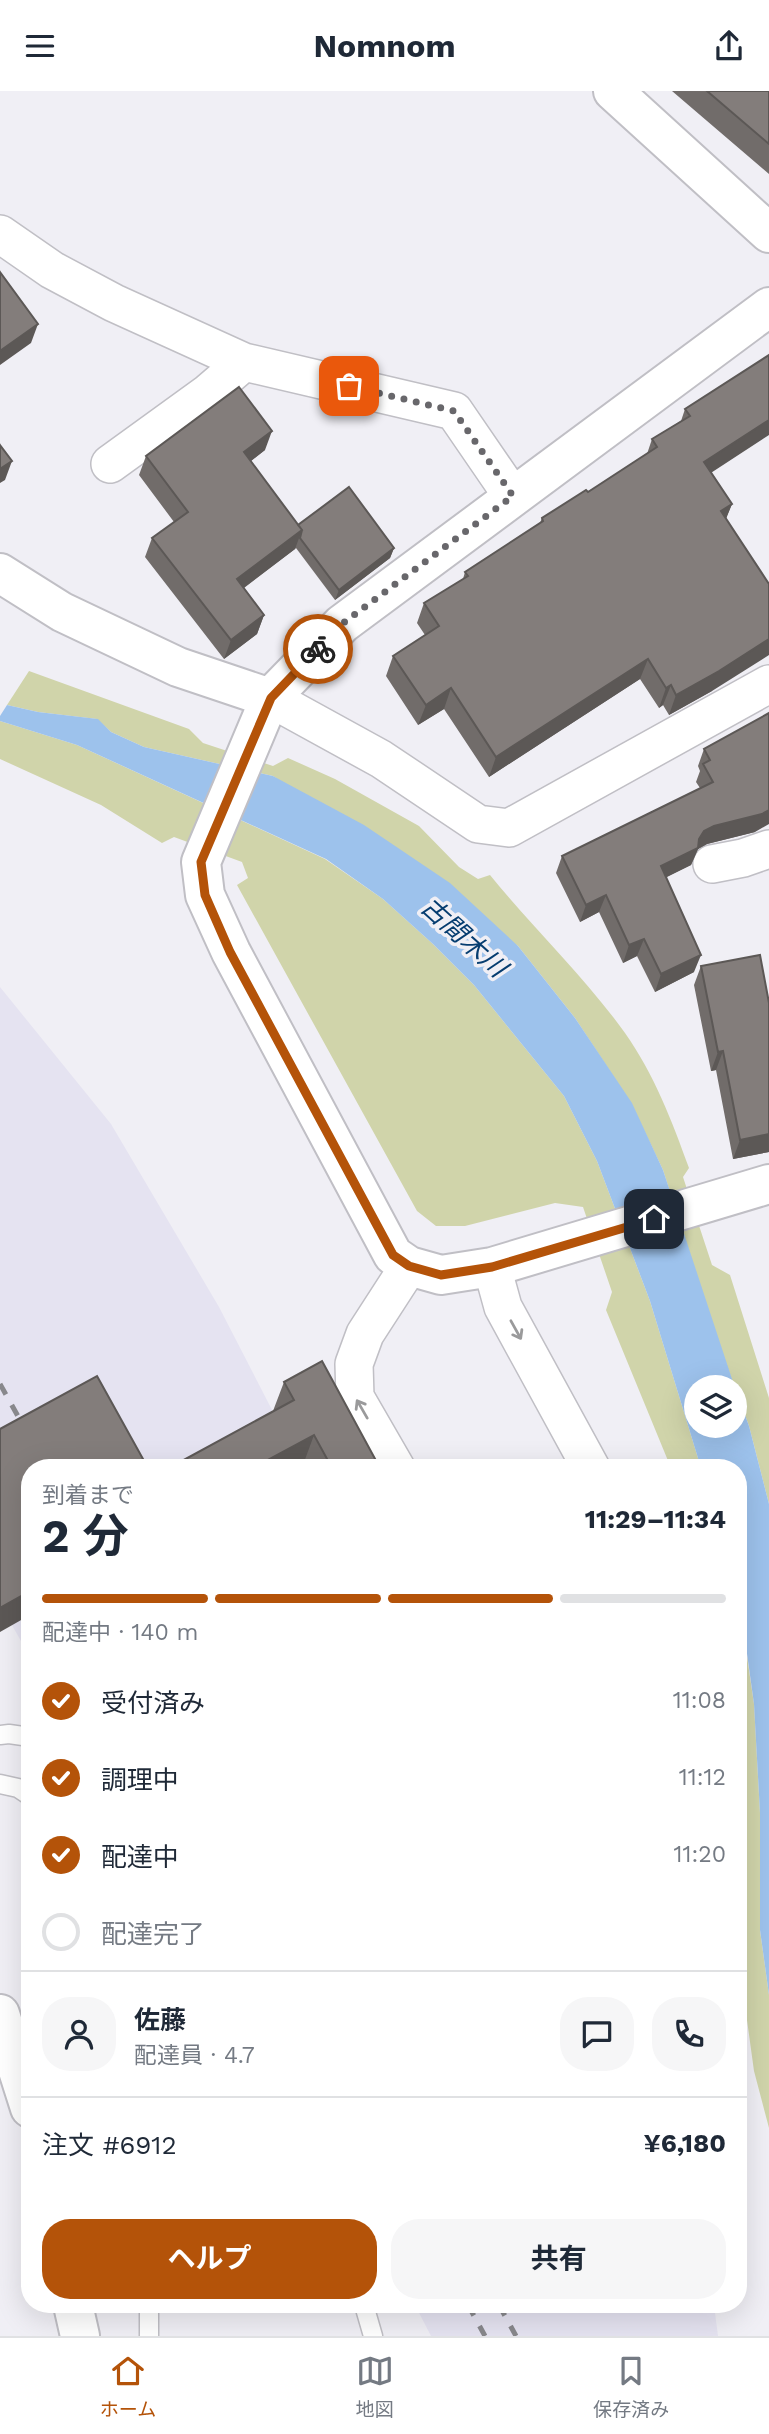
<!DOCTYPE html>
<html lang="ja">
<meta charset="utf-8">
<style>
:root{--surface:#fff;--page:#f6f6f7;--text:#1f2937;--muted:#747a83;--line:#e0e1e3;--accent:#b45309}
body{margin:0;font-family:"Work Sans","Noto Sans JP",sans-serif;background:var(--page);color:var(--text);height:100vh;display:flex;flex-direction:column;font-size:26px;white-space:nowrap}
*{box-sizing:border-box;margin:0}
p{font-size:23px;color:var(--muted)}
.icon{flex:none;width:38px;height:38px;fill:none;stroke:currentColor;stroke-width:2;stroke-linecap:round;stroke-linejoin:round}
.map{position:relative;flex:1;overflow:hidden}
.details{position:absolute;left:21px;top:1368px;width:726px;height:854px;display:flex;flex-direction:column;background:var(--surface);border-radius:28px;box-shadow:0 7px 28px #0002}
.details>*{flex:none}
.fabs{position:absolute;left:684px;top:1284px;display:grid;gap:14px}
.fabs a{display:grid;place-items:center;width:63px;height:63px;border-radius:50%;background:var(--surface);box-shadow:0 7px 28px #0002;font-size:35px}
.pin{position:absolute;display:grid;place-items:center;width:60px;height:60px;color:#fff;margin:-30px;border-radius:14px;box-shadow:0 4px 10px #0006}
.courier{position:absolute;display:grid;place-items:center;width:70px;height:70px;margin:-35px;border:5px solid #b45309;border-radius:50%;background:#fff;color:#222;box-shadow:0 2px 9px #0007}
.summary em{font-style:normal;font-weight:700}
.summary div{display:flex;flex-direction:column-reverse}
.summary{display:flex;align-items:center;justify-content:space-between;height:119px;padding:0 21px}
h1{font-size:46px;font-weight:700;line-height:52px}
.bar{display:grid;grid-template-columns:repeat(4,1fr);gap:10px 7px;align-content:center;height:84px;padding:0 21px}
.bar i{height:9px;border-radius:5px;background:var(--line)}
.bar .selected{background:var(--accent)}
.bar p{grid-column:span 4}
.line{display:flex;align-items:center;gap:18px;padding:0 21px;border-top:2px solid var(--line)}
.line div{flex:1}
.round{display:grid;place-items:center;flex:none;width:74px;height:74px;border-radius:28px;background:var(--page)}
ol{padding:0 21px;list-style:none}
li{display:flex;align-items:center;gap:21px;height:77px}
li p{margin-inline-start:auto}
li .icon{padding:7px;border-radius:50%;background:var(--accent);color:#fff;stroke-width:4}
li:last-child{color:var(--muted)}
li i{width:38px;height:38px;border:4px solid var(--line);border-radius:50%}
.action{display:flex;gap:14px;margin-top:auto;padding:14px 21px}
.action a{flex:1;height:80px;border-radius:28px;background:var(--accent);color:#fff;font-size:28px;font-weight:700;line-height:80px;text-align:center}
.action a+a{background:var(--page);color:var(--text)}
header{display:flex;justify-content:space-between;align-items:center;height:91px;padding:0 21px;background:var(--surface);font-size:32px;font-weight:700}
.dock{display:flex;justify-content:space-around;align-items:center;height:98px;border-top:2px solid var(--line);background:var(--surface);font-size:19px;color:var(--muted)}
.dock a{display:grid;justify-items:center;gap:4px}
.dock .selected{color:var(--accent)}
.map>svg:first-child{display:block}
</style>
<header><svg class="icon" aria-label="menu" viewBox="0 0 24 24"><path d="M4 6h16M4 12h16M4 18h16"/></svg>Nomnom<svg class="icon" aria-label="share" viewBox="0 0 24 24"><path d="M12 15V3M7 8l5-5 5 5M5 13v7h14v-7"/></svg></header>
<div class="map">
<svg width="769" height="2245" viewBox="0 0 769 2245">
<rect width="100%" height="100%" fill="#f0eff5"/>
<path fill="#e5e3f1" d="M0 896 111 1033 219 1216 302 1377H30V1566L0 1513Z
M415 2214H719L715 2222 718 2245H431Z"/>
<path fill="#d0d4aa" d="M29 580 189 638 203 652 273 675 288 667 335 688 419 735 459 776 478 788 490 784C534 838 585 886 625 942 654 983 672 1030 689 1077L683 1086 712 1174 730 1184 769 1307V1413L749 1335 720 1256 663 1079 631 1012 575 927 518 855 273 685 144 656 111 641 97 628 38 621 7 614Z
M0 630 77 654 325 768 383 808 433 853 474 894 564 1005 597 1070 650 1210 701 1377H671L606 1219 612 1201 583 1116 555 1112 465 1135H436L417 1120 237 794 248 787 242 771 174 746 162 752 101 714 0 668Z
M738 1505 754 1613 760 1722V1839L769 1904V2037L754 1980 739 1871Z"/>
<path fill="#9dc2ec" d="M7 614 38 621 98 628 111 641 144 656 273 685 364 734 450 792 518 855 575 927 632 1012 663 1079 735 1297H696V1335H735V1297L749 1335 769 1413V1904L760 1839V1722L754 1613 739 1505 738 1377H701L650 1210 597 1070 564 1005 474 894 433 853 383 808 326 768 77 654 0 630V625Z"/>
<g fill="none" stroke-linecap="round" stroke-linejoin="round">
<defs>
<path id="lane" d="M0 1644 9 1643 30 1646
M0 1693 18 1697 30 1705
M149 2214V2245
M364 2214 373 2245"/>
<path id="street" d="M0 143 52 179 114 212 244 271
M110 373 208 302 244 271 454 320 513 406
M270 607 381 668 478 733 509 737 769 593
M712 773 743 767 769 758
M492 1176 503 1216 591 1377
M396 1377 355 1306 354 1273 365 1243 409 1175"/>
<path id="secondary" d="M0 482 62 521 178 576 270 607 342 533 769 216
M270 607 201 771 205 804 231 861 393 1164 409 1175 441 1184 492 1176 769 1093"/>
<path id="primary" d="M613 0 769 142
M0 1923 30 2017
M73 2214 80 2245"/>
</defs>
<use href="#lane" stroke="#c0bfc5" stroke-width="21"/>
<use href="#street" stroke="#c0bfc5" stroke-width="40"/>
<use href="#secondary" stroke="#c0bfc5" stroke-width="42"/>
<use href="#primary" stroke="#c0bfc5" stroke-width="42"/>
<use href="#lane" stroke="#fff" stroke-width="18"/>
<use href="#street" stroke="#fff" stroke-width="37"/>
<use href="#secondary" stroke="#fff" stroke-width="38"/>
<use href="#primary" stroke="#fff" stroke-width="38"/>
<path stroke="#88888c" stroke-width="5" stroke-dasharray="12 12" stroke-linecap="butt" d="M0 1293 47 1377
M468 2214 485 2245
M499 2214 516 2245"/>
</g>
<path fill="#716c6a" d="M672 0H769V83Z
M769 264 711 381 732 413 726 427 712 600 669 624 663 614 659 617 640 588 489 686 444 618 418 634 386 585 393 565 425 544 417 532 424 512 463 488 465 481 540 432 542 427 588 401 647 363 652 348 681 330 685 318Z
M265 359 251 370 298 434 394 457 390 467 335 509 296 457 295 458 244 497 264 524 257 543 224 568 145 466 152 447 174 431 139 384 146 365Z
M704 658 755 741 707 753 698 758 691 774 666 786 694 881 655 901 637 865 623 872 599 821 580 831 556 782 562 765 700 697 696 691 700 680 698 675Z
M701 875 769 1061 733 1068 716 979 711 980 694 894Z
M284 1291 380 1377H305L303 1374 297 1377H169L273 1320Z"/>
<path fill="#5c5856" d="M38 233 31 252 0 274V260Z
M769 329V344L697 391 704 371Z
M272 340 265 359 238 380 244 361Z
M12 370 5 389 0 392V378Z
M732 413 724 433 721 420Z
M302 439 295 458 230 507 237 488Z
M394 457 390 467 335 509 339 499Z
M264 524 257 543 224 568 231 549Z
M769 548V564L712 600 669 624 676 604Z
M648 568 640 588 489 686 496 666Z
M671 594 663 614 659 617 666 597Z
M451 597 444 618 418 634 426 614Z
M769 719V733L755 741 707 753 698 758 691 774 655 792 661 775 699 748 704 740 714 735Z
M606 804 599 821 580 831 586 814Z
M644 848 637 865 623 872 629 854Z
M701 864 694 881 655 901 661 883Z
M723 960 716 979 711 980 718 961Z
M769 1043V1061L733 1068 740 1049Z
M314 1344 303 1374 297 1377H253Z
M30 1500V1524L0 1541V1517Z"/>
<path fill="#837d7b" stroke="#5c5856" stroke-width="2" d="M707 0H769V53Z
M0 181 38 233 0 260Z
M769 264V329L704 371 732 413 721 420 769 493V548L719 580 676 604 671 594 666 597 648 568 496 666 451 597 426 614 393 565 439 535 424 512 468 485 465 481 543 430 542 427 586 399 588 401 657 356 652 348 690 325 685 318Z
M239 296 272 340 244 361 302 439 237 488 264 524 231 549 152 447 188 421 146 365Z
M0 354 12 370 0 378Z
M349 396 394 457 339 499 300 447 302 439 298 434Z
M769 622V719L762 723 714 735 704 740 699 748 698 757 661 775 701 864 661 883 644 848 629 854 606 804 586 814 562 765 713 691 703 673 710 669 704 658Z
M760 864 769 912V1043L740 1049 723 960 718 961 701 875Z
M322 1270 380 1377H332L314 1344 253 1377H169L294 1309 284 1291Z
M97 1285 148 1377H30V1500L0 1517V1338Z"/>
<defs><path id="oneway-shaft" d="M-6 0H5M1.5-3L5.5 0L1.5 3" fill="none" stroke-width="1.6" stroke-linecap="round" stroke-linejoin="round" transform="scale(1.75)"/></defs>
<g stroke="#9a9a9b">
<use href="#oneway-shaft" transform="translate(516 1239) rotate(61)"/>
<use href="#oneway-shaft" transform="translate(362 1318) rotate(-120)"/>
</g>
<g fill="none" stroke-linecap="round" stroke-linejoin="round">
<path stroke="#68676b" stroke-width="7" stroke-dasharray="0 12.6" d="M318 558 342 533 513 405 454 320 349 295"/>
<path stroke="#b45309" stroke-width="9" d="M318 558 271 607 201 771 205 804 230 861 393 1164 409 1175 441 1184 492 1176 654 1128"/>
</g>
<g text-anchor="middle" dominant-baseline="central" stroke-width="7" stroke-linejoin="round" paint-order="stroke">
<g font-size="26" font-style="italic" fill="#063d70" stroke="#f0eff5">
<text transform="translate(464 846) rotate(42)">古間木川</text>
</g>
</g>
</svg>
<div class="fabs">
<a><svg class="icon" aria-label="layers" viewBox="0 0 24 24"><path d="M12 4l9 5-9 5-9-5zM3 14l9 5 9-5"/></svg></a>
</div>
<div class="pin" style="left:349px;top:295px;background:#ea580c"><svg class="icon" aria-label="bag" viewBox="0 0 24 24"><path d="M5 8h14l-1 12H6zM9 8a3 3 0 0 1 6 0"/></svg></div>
<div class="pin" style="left:654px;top:1128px;background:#1f2937"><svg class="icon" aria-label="home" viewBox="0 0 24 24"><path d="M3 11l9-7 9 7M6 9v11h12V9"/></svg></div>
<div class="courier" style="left:318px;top:558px"><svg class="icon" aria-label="bike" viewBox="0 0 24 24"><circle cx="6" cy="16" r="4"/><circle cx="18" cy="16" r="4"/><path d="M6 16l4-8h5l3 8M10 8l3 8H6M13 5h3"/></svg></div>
<section class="details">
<div class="summary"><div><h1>2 分</h1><p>到着まで</p></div><em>11:29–11:34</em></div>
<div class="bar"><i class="selected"></i><i class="selected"></i><i class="selected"></i><i></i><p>配達中 · 140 m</p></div>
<ol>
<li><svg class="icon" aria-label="check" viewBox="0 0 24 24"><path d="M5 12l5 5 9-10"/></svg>受付済み<p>11:08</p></li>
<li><svg class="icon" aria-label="check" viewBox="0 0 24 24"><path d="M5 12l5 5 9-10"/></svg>調理中<p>11:12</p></li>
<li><svg class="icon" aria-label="check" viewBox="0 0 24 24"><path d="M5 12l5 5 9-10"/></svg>配達中<p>11:20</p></li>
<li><i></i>配達完了</li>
</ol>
<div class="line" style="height:126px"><a class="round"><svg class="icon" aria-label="person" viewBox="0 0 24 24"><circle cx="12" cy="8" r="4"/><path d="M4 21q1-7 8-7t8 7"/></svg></a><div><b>佐藤</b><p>配達員 · 4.7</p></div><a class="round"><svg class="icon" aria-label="chat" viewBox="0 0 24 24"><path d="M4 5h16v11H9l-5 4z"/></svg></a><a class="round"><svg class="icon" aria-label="phone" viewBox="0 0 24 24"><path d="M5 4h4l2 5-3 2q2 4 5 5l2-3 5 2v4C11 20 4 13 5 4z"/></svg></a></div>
<div class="line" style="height:91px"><div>注文 #6912</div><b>¥6,180</b></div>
<div class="action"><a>ヘルプ</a><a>共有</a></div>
</section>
</div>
<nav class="dock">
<a class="selected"><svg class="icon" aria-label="home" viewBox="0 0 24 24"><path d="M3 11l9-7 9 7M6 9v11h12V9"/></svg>ホーム</a>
<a><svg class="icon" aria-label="map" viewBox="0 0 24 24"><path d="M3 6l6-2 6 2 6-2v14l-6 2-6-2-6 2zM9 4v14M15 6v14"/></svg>地図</a>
<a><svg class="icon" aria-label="saved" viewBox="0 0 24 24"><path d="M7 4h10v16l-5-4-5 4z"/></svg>保存済み</a>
</nav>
